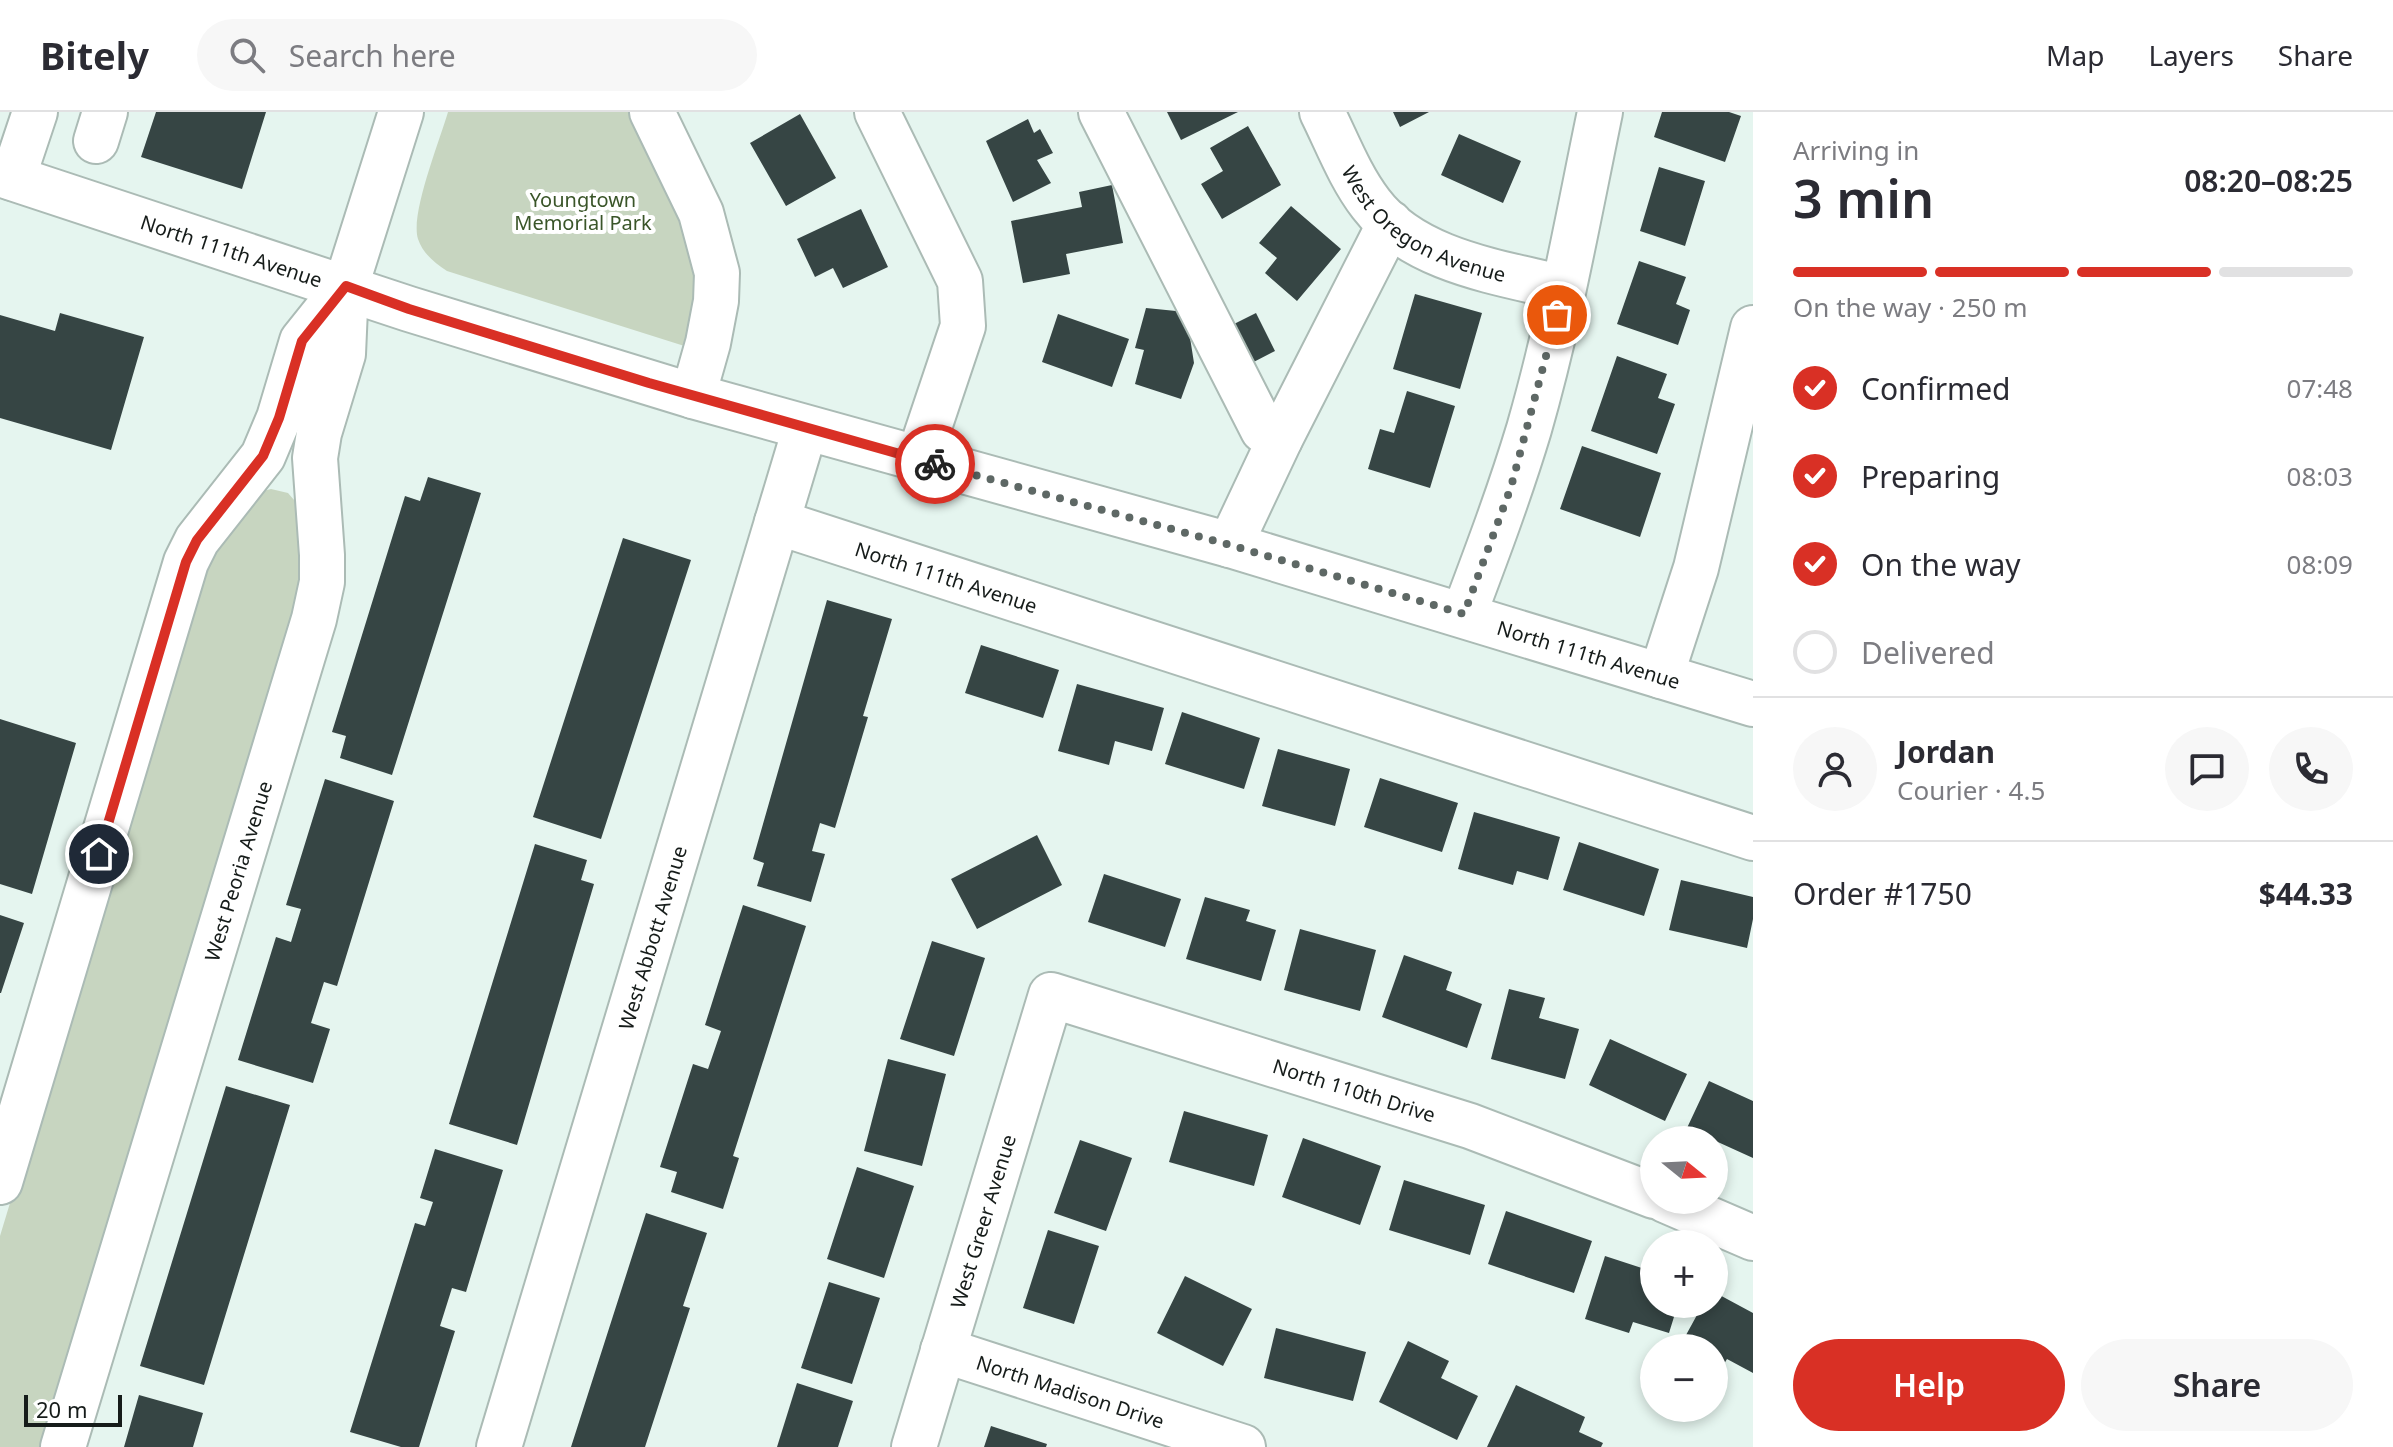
<!DOCTYPE html>
<meta charset="utf-8">
<style>
:root{--surface:#fff;--page:#f7f7f7;--text:#2b2b33;--muted:#7c7c81;--line:#e1e1e2;--accent:#d93025}
body{margin:0;font-family:"Noto Sans",sans-serif;background:var(--page);color:var(--text);height:100vh;display:flex;flex-direction:column;font-size:30px;white-space:nowrap}
*{box-sizing:border-box;margin:0}
p{font-size:26px;color:var(--muted)}
.icon{flex:none;width:44px;height:44px;fill:none;stroke:currentColor;stroke-width:2;stroke-linecap:round;stroke-linejoin:round}
.map{position:relative;flex:1;overflow:hidden}
.details{display:flex;flex-direction:column;background:var(--surface);width:640px}
.details>*{flex:none}
.needle{width:52px;rotate:108deg}
.tools{position:absolute;left:1640px;top:1014px;display:grid;gap:16px}
.tools a{display:grid;place-items:center;width:88px;height:88px;border-radius:50%;background:var(--surface);box-shadow:0 4px 12px #0003;font-size:40px}
.scale{position:absolute;left:24px;bottom:20px;width:98px;box-sizing:border-box;padding-left:8px;border:4px solid #161c1a;border-top:0;font-size:22px;line-height:28px;white-space:nowrap;color:#161c1a;-webkit-text-stroke:6px #fff;paint-order:stroke}
.pin{position:absolute;display:grid;place-items:center;width:68px;height:68px;color:#fff;margin:-34px;border:4px solid #fff;border-radius:50%;box-shadow:0 2px 8px #0007}
.courier{position:absolute;display:grid;place-items:center;width:80px;height:80px;margin:-40px;border:6px solid #d93025;border-radius:50%;background:#fff;color:#222;box-shadow:0 2px 10px #0007}
.summary em{font-style:normal;font-weight:600}
.summary div{display:flex;flex-direction:column-reverse}
.summary{display:flex;align-items:center;justify-content:space-between;height:136px;padding:0 40px}
h1{font-size:52px;font-weight:600;line-height:60px}
.bar{display:grid;grid-template-columns:repeat(4,1fr);gap:12px 8px;align-content:center;height:96px;padding:0 40px}
.bar i{height:10px;border-radius:6px;background:var(--line)}
.bar .active{background:var(--accent)}
.bar p{grid-column:span 4}
.line{display:flex;align-items:center;gap:20px;padding:0 40px;border-top:2px solid var(--line)}
.line div{flex:1}
.round{display:grid;place-items:center;flex:none;width:84px;height:84px;border-radius:42px;background:var(--page)}
ol{padding:0 40px;list-style:none}
li{display:flex;align-items:center;gap:24px;height:88px}
li p{margin-inline-start:auto}
li .icon{padding:8px;border-radius:50%;background:var(--accent);color:#fff;stroke-width:4}
li:last-child{color:var(--muted)}
li i{width:44px;height:44px;border:4px solid var(--line);border-radius:50%}
.cta{display:flex;gap:16px;margin-top:auto;padding:16px 40px}
.cta a{flex:1;height:92px;border-radius:48px;background:var(--accent);color:#fff;font-size:32px;font-weight:600;line-height:92px;text-align:center}
.cta a+a{background:var(--page);color:var(--text)}
header{display:flex;align-items:center;gap:48px;box-sizing:border-box;height:112px;padding:0 40px;background:var(--surface);border-bottom:2px solid var(--line)}
header strong{font-size:38px}
nav{display:flex;gap:44px;margin-inline-start:auto;font-size:28px}
.search{width:560px;height:72px;background:var(--page);display:flex;align-items:center;gap:20px;box-sizing:border-box;padding:0 28px;border-radius:44px;color:var(--muted);font-size:30px}
main{display:flex;flex:1;min-height:0}
.map>svg:first-child{display:block}
</style>
<header>
<strong>Bitely</strong>
<div class="search"><svg class="icon" aria-label="search" viewBox="0 0 24 24"><circle cx="10" cy="10" r="6"/><path d="M15 15l6 6"/></svg>Search here</div>
<nav><a>Map</a><a>Layers</a><a>Share</a></nav>
</header>
<main>
<div class="map">
<svg width="1753" height="1335" viewBox="0 0 1753 1335">
<rect width="100%" height="100%" fill="#e5f5ef"/>
<path fill="#c7d5c0" d="M448 0H645L696 103 697 238 447 159C435 151 423 142 418 127 410 102 440 28 448 0Z
M271 377 288 381 301 396 305 472 43 1335H0V1124L207 442 263 379Z"/>
<path fill="#364544" d="M156 0H266L242 77 141 45Z
M1167 0H1238L1181 28Z
M1393 0H1429L1400 15Z
M1662 0H1729L1741 4 1725 50 1654 25Z
M800 2 836 66 786 94 750 31Z
M1028 7 1034 21 1040 17 1053 41 1037 48 1051 71 1013 90 986 29Z
M1248 14 1281 73 1222 107 1201 72 1223 59 1210 36Z
M1459 22 1521 49 1503 91 1441 63Z
M1659 55 1705 69 1685 134 1640 119Z
M1112 73 1123 131 1066 142 1070 162 1023 171 1011 109 1082 95 1079 80Z
M1291 94 1341 137 1297 189 1265 161 1277 146 1259 131Z
M861 97 888 155 843 176 833 156 815 165 797 127Z
M1639 149 1686 165 1676 192 1690 198 1678 233 1617 212Z
M1415 182 1482 201 1460 277 1393 257Z
M1146 196 1186 200 1194 251 1181 287 1135 272 1144 238 1135 236Z
M60 201 144 225 111 338 0 306V203L55 219Z
M1256 201 1275 239 1244 255 1224 217Z
M1058 202 1129 227 1112 275 1042 250Z
M1617 244 1667 262 1658 286 1675 292 1657 342 1591 319Z
M1407 279 1455 294 1430 376 1368 357 1380 317 1394 321Z
M1582 334 1661 361 1640 425 1560 397Z
M428 365 481 381 392 663 340 646 346 624 332 620 405 384 420 389Z
M623 426 691 448 601 727 533 705Z
M827 488 892 507 863 604 868 605 835 716 820 711 812 739 825 742 811 790 757 774 764 751 753 747Z
M981 533 1059 558 1043 606 965 581Z
M1077 572 1164 596 1152 639 1115 629 1109 653 1058 639Z
M1182 600 1260 626 1244 677 1165 652Z
M0 607 76 631 32 782 0 772Z
M1278 637 1350 657 1335 714 1262 694Z
M1380 666 1458 691 1442 740 1364 715Z
M325 667 394 689 337 874 324 870 311 911 330 917 313 971 238 948 276 825 291 830 301 797 286 793Z
M1474 700 1560 725 1548 768 1517 759 1513 773 1458 757Z
M1037 723 1062 773 977 817 951 767Z
M1579 730 1659 757 1644 804 1563 778Z
M535 732 587 748 581 768 594 772 517 1033 449 1012Z
M1104 762 1181 787 1165 835 1088 810Z
M1681 768 1753 785V807L1747 836 1669 818Z
M1205 785 1250 798 1246 809 1276 818 1261 869 1186 847Z
M743 793 806 814 733 1044 739 1046 723 1097 671 1080 677 1060 660 1055 693 952 708 957 721 919 705 913Z
M0 803 24 811 1 881H0Z
M1300 817 1376 838 1360 899 1284 878Z
M932 829 985 846 954 944 900 927Z
M1404 843 1452 860 1446 878 1482 892 1467 936 1382 905Z
M1509 877 1545 886 1539 906 1579 917 1565 967 1491 947Z
M1610 927 1687 962 1665 1009 1589 973Z
M888 947 946 962 922 1054 864 1039Z
M1709 969 1753 989V1046L1687 1016Z
M226 974 290 993 204 1273 140 1254Z
M1184 999 1268 1023 1254 1074 1169 1050Z
M1303 1026 1381 1054 1360 1113 1282 1085Z
M1080 1028 1132 1046 1106 1119 1054 1101Z
M435 1037 503 1058 466 1180 452 1176 440 1214 455 1219 419 1335H401L350 1320 415 1111 425 1114 433 1090 420 1086Z
M857 1055 914 1074 884 1166 827 1147Z
M1404 1068 1485 1093 1470 1143 1389 1118Z
M1506 1099 1592 1129 1574 1181 1488 1152Z
M646 1101 707 1121 683 1194 690 1196 645 1335H571Z
M1048 1118 1099 1134 1074 1212 1023 1196Z
M1605 1144 1654 1160V1192H1678L1669 1221 1633 1210 1629 1221 1585 1207Z
M1185 1164 1252 1197 1223 1254 1157 1221Z
M829 1170 880 1186 852 1272 801 1256Z
M1714 1180 1753 1201V1261L1727 1247 1721 1257 1714 1253V1236L1680 1234 1703 1192H1714Z
M1276 1216 1366 1240 1353 1289 1264 1266Z
M1408 1229 1449 1249 1441 1266 1478 1284 1457 1328 1379 1290Z
M797 1271 853 1289 838 1335H777Z
M1516 1273 1585 1305 1579 1320 1603 1331 1601 1335H1487Z
M139 1283 203 1301 193 1335H124Z
M991 1314 1047 1332 1046 1335H984Z"/>
<g fill="none" stroke-linecap="round" stroke-linejoin="round">
<defs>
<g id="minor">
<path d="M652 0 701 101 717 161 716 189 708 231 693 284"/>
<path d="M877 0 960 169 963 214 918 348"/>
<path d="M1101 0 1263 318 1280 327"/>
<path id="s1" d="M1322 0C1337 30 1350 65 1371 92 1414 149 1499 160 1563 176"/>
<path d="M96 29 105 0"/>
<path id="s2" d="M0 62 409 197 693 284 1230 433 1753 592"/>
<path d="M13 66 35 0"/>
<path id="s3" d="M777 410 1753 726"/>
<path d="M1230 433 1280 327 1390 111"/>
<path d="M1464 502C1487 441 1510 380 1529 317 1559 213 1578 106 1600 0"/>
<path d="M1661 564 1696 456 1753 216"/>
<path d="M0 1070 186 450 197 428 263 344 279 306 302 229 346 174"/>
<path d="M1665 1088 1753 1126"/>
<path id="s4" d="M943 1238 1243 1335"/>
<path id="s5" d="M63 1335 314 507 322 470V443L315 346 319 321 343 242 346 174 401 0"/>
<path id="s6" d="M499 1335 805 317"/>
<path id="s7" d="M914 1335 1051 883 1470 1014 1654 1084"/>
</g>
</defs>
<use href="#minor" stroke="#abbbb5" stroke-width="48"/>
<use href="#minor" stroke="#fff" stroke-width="44"/>
</g>
<g fill="none" stroke-linecap="round" stroke-linejoin="round">
<path stroke="#5e6865" stroke-width="8" stroke-dasharray="0 14.4" d="M935 352 1230 433 1464 502 1511 375 1557 203"/>
<path stroke="#d93025" stroke-width="10" d="M99 742 186 450 197 428 263 344 279 306 302 229 346 174 409 197 649 271 935 352"/>
</g>
<g text-anchor="middle" dominant-baseline="central" stroke-width="8" stroke-linejoin="round" paint-order="stroke">
<g font-size="20" fill="#3a5529" stroke="#fff">
<text x="583" y="87">Youngtown<tspan x="583" dy="23">Memorial Park</tspan></text>
</g>
<g font-size="20" fill="#161c1a" stroke="#fff">
<text stroke="none"><textPath href="#s1" startOffset="160">West Oregon Avenue</textPath></text>
<text stroke="none"><textPath href="#s2" startOffset="244">North 111th Avenue</textPath></text>
<text stroke="none"><textPath href="#s3" startOffset="178">North 111th Avenue</textPath></text>
<text stroke="none"><textPath href="#s2" startOffset="1660">North 111th Avenue</textPath></text>
<text stroke="none"><textPath href="#s5" startOffset="602">West Peoria Avenue</textPath></text>
<text stroke="none"><textPath href="#s6" startOffset="532">West Abbott Avenue</textPath></text>
<text stroke="none"><textPath href="#s7" startOffset="790">North 110th Drive</textPath></text>
<text stroke="none"><textPath href="#s7" startOffset="236">West Greer Avenue</textPath></text>
<text stroke="none"><textPath href="#s4" startOffset="134">North Madison Drive</textPath></text>
</g>
</g>
</svg>
<div class="tools">
<a><svg class="needle" viewBox="-14 -14 28 28"><path d="M0-13l5 13h-10z" fill="#e53935"/><path d="M0 13l5-13h-10z" fill="#7c7c81"/></svg></a>
<a>+</a>
<a>−</a>
</div>
<div class="scale">20 m</div>
<div class="pin" style="left:1557px;top:203px;background:#ea580c"><svg class="icon" aria-label="bag" viewBox="0 0 24 24"><path d="M5 8h14l-1 12H6zM9 8a3 3 0 0 1 6 0"/></svg></div>
<div class="pin" style="left:99px;top:742px;background:#1f2937"><svg class="icon" aria-label="home" viewBox="0 0 24 24"><path d="M3 11l9-7 9 7M6 9v11h12V9"/></svg></div>
<div class="courier" style="left:935px;top:352px"><svg class="icon" aria-label="bike" viewBox="0 0 24 24"><circle cx="6" cy="16" r="4"/><circle cx="18" cy="16" r="4"/><path d="M6 16l4-8h5l3 8M10 8l3 8H6M13 5h3"/></svg></div>
</div>
<section class="details">
<div class="summary"><div><h1>3 min</h1><p>Arriving in</p></div><em>08:20–08:25</em></div>
<div class="bar"><i class="active"></i><i class="active"></i><i class="active"></i><i></i><p>On the way · 250 m</p></div>
<ol>
<li><svg class="icon" aria-label="check" viewBox="0 0 24 24"><path d="M5 12l5 5 9-10"/></svg>Confirmed<p>07:48</p></li>
<li><svg class="icon" aria-label="check" viewBox="0 0 24 24"><path d="M5 12l5 5 9-10"/></svg>Preparing<p>08:03</p></li>
<li><svg class="icon" aria-label="check" viewBox="0 0 24 24"><path d="M5 12l5 5 9-10"/></svg>On the way<p>08:09</p></li>
<li><i></i>Delivered</li>
</ol>
<div class="line" style="height:144px"><a class="round"><svg class="icon" aria-label="person" viewBox="0 0 24 24"><circle cx="12" cy="8" r="4"/><path d="M4 21q1-7 8-7t8 7"/></svg></a><div><b>Jordan</b><p>Courier · 4.5</p></div><a class="round"><svg class="icon" aria-label="chat" viewBox="0 0 24 24"><path d="M4 5h16v11H9l-5 4z"/></svg></a><a class="round"><svg class="icon" aria-label="phone" viewBox="0 0 24 24"><path d="M5 4h4l2 5-3 2q2 4 5 5l2-3 5 2v4C11 20 4 13 5 4z"/></svg></a></div>
<div class="line" style="height:104px"><div>Order #1750</div><b>$44.33</b></div>
<div class="cta"><a>Help</a><a>Share</a></div>
</section>
</main>
